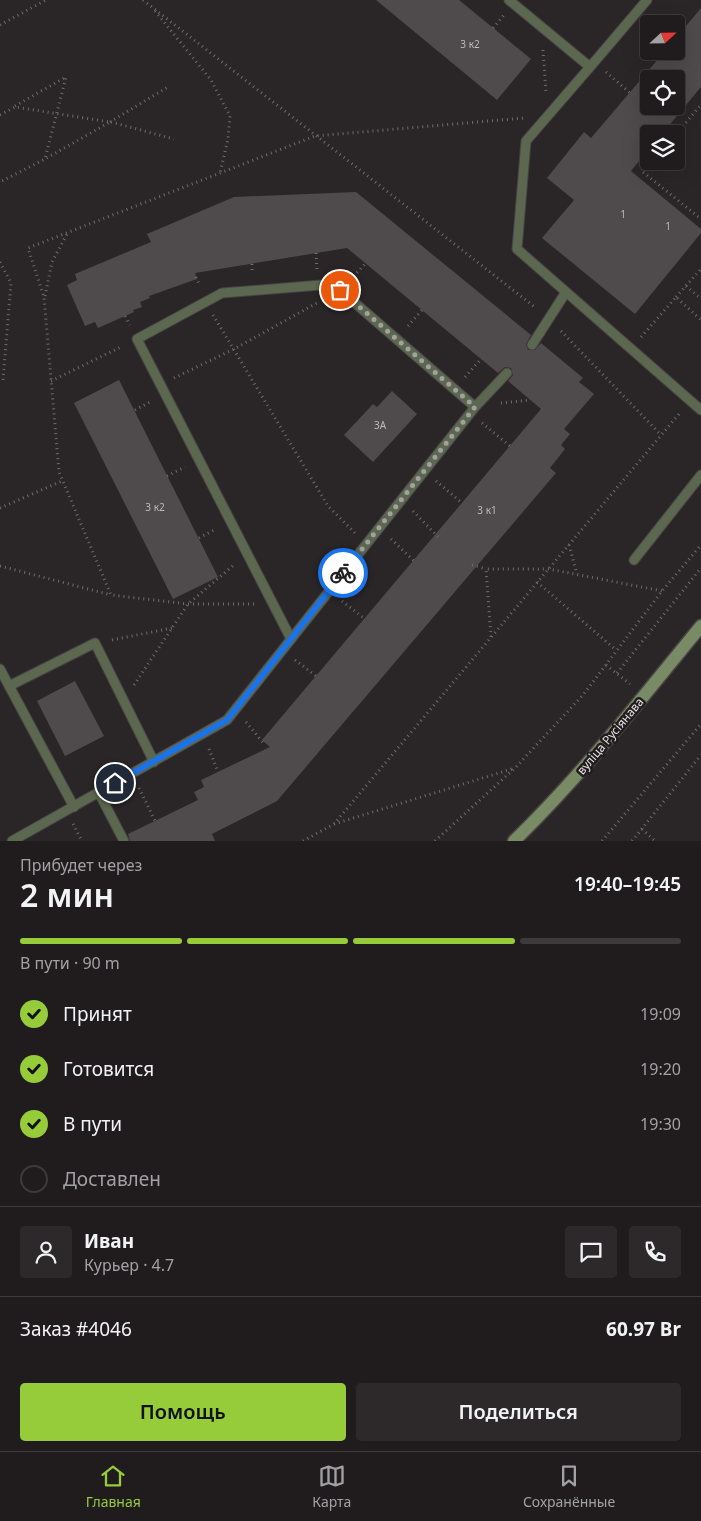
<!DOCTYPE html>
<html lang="ru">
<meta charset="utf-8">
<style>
:root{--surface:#201c1d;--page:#2d292a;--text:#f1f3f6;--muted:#a2a1a4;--line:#3d3a3b;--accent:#96cc39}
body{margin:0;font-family:"Noto Sans",sans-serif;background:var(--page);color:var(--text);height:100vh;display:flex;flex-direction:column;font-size:19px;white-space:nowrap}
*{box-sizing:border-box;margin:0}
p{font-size:16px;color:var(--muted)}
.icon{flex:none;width:28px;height:28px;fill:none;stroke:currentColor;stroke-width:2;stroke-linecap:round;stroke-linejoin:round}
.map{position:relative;height:841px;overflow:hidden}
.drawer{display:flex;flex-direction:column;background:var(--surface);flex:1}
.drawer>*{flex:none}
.needle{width:32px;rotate:68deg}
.buttons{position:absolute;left:640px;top:15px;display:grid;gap:10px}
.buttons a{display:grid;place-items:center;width:45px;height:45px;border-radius:5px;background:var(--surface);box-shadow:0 5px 20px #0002,0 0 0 1px var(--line);font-size:25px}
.pin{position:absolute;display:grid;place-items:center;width:42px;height:42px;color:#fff;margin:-21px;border:2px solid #fff;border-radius:50%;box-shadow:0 1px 5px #0007}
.courier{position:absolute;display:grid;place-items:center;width:50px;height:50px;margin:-25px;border:4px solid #1a73e8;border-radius:50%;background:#fff;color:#222;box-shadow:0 1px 6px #0007}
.headline em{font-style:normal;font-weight:600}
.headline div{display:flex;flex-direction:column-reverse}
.headline{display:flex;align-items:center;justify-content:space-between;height:85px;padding:0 20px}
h1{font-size:32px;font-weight:600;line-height:38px}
.bar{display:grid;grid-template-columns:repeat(4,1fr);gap:8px 5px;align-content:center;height:60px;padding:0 20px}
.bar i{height:6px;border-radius:4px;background:var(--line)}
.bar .current{background:var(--accent)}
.bar p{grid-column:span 4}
.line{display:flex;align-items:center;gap:12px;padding:0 20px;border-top:1px solid var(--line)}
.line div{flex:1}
.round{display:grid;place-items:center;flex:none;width:52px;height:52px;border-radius:5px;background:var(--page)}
ol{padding:0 20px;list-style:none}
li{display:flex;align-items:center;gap:15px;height:55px}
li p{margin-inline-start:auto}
li .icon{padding:5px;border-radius:50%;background:var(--accent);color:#111;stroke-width:4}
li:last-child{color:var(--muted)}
li i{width:28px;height:28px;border:2px solid var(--line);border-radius:50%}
.action{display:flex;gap:10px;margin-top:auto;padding:10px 20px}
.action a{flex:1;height:58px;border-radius:5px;background:var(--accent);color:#111;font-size:20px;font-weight:600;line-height:58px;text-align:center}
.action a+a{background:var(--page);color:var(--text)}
.tab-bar{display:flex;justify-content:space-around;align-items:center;height:70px;border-top:1px solid var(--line);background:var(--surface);font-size:14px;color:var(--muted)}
.tab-bar a{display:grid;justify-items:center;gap:2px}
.tab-bar .current{color:var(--accent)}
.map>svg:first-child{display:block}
</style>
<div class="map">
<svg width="701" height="841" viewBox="0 0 701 841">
<rect width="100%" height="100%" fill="#2a2627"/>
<path fill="#4f4a4b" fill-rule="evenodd" d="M376 0H459L531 59 497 100Z
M701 8V87L662 134H649V149L631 171 701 229V233L635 314 542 238 574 200 547 178 584 132 591 138 665 51H676V38ZM649 79H676V106H649Z
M356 192 531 335 526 344 528 350H535L541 343 583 378 579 382 594 394 564 429 570 434 561 445 565 449 550 468 556 473 277 801 212 834 215 841H130L128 834 198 800 194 792 204 787 201 780 270 747 262 740 541 409 508 381 513 375 511 368 505 367 498 373 347 248 195 273 197 279 149 296 150 298 140 302 142 307 133 310 134 312 98 328 95 322 85 326 67 285 77 280 75 274 151 242 147 234 234 197Z
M119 380 218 577 173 599 74 403Z
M392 391 417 414 373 462 344 435 373 404 377 407Z
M75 681 104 736 65 756 37 701Z"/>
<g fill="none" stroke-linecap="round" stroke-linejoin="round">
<defs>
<path id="lane" d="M509 0 590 67 526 141 517 249 701 410
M590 67 647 0
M532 345 566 292
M634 560 701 475
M291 639 137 339 222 293 333 284 475 407
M0 669 74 807
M9 686 95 643 154 762
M99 793 124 841
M12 841 227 720 475 407 507 373"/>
<path id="secondary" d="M514 841C582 775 641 699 701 626"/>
</defs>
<use href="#lane" stroke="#484445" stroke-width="11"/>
<use href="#secondary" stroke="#484445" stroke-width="15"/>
<path stroke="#706c6d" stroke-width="3" stroke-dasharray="1 4" stroke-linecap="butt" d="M143 0 536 308
M155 11 211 80 230 116 228 139 220 173
M0 25 46 0
M493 28 504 15
M543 50 546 92
M606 72 630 93
M15 106 66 77 45 159
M0 115 15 107 110 122 45 159 0 182
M110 122 168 87
M111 122 174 139
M676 134 701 105
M653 161 643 172 701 219
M316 253 317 270
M0 262 11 283 3 380 0 381
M252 264V274
M196 277 200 286
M350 280 366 263
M686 286 701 299
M45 296 52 262 67 234
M676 297 701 269
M213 315 328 506 355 533
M125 316 130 325
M408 326 422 310
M561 331 661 435
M641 337 676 297 701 320
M465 377 481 359
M174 378 234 349 317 303
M51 381 123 346
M501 403 530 400
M135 410 152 401
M482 423 510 446
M167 476 185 467
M436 481 462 503
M0 508 62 481
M413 511 440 539
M199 538 216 529
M391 539 414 561
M569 545 577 574
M472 565 486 569
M0 566 111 595
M537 582 616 650
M342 601 365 619
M254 604H188L111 595 59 472 44 297 28 248 315 136 524 118
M491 637 486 569H549L662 591
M112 640 172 628
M295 660 316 676
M606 665 630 684
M617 673 701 568
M134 685 188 604 235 564
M246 722 265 745
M209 749 218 772
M139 788 155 821
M73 824 82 841
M334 824 515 768
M642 829 655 841
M303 841 334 824 679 414
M435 841 516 767 583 695 662 591 701 545
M602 841 701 724
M632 841 701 755"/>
<use href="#lane" stroke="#5c674f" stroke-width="9"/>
<use href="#secondary" stroke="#798b64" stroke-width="12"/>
</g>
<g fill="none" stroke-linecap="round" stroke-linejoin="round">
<path stroke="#a3a0a1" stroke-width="5" stroke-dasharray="0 9" d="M340 290 475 407 343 573"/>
<path stroke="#1a73e8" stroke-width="6" d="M115 783 227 720 343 573"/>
</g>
<g text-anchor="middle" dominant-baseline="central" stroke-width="5" stroke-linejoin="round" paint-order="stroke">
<g font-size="10" fill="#bfbbbc">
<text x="470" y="44">3 к2</text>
<text x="623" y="214">1</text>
<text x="668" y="226">1</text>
<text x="380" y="425">3А</text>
<text x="155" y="507">3 к2</text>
<text x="487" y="510">3 к1</text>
</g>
<g font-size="12" fill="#e4e1e2" stroke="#211c1d">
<text transform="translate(610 736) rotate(-50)">вуліца Русіянава</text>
</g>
</g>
</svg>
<div class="buttons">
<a><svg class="needle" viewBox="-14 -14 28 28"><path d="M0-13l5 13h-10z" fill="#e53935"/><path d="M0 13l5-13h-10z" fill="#a2a1a4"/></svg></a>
<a><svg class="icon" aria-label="locate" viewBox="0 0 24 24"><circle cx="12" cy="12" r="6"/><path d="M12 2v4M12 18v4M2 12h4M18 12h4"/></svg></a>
<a><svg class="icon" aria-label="layers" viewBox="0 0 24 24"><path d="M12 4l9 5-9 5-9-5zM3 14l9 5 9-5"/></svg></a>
</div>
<div class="pin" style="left:340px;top:290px;background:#ea580c"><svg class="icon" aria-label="bag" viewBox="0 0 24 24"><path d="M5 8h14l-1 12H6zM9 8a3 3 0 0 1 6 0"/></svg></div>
<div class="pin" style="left:115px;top:783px;background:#1f2937"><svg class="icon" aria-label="home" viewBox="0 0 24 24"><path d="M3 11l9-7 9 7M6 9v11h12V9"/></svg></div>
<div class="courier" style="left:343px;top:573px"><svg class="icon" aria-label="bike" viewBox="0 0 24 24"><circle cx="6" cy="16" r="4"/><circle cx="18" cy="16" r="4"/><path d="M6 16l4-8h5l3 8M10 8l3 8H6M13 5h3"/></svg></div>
</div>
<section class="drawer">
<div class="headline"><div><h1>2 мин</h1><p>Прибудет через</p></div><em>19:40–19:45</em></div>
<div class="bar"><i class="current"></i><i class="current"></i><i class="current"></i><i></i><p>В пути · 90 m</p></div>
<ol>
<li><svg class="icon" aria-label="check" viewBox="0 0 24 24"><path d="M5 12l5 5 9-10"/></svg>Принят<p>19:09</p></li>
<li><svg class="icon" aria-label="check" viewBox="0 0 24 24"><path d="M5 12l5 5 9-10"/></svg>Готовится<p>19:20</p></li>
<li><svg class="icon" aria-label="check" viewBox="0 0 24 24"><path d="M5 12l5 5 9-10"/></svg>В пути<p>19:30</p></li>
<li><i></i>Доставлен</li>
</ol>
<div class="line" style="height:90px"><a class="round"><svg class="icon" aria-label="person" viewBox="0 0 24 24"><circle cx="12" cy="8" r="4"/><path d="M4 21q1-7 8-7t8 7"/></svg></a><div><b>Иван</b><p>Курьер · 4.7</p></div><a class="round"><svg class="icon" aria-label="chat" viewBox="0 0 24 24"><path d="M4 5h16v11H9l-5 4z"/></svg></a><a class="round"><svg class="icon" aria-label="phone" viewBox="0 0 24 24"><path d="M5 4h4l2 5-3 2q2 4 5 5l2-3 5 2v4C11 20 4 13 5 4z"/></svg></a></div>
<div class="line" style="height:65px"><div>Заказ #4046</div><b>60.97 Br</b></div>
<div class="action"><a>Помощь</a><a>Поделиться</a></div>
</section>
<nav class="tab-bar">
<a class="current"><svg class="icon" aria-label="home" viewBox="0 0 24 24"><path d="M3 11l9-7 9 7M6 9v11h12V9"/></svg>Главная</a>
<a><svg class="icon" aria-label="map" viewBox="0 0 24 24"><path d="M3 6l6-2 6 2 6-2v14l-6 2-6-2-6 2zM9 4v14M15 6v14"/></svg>Карта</a>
<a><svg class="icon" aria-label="saved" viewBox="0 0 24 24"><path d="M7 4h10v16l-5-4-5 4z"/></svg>Сохранённые</a>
</nav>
